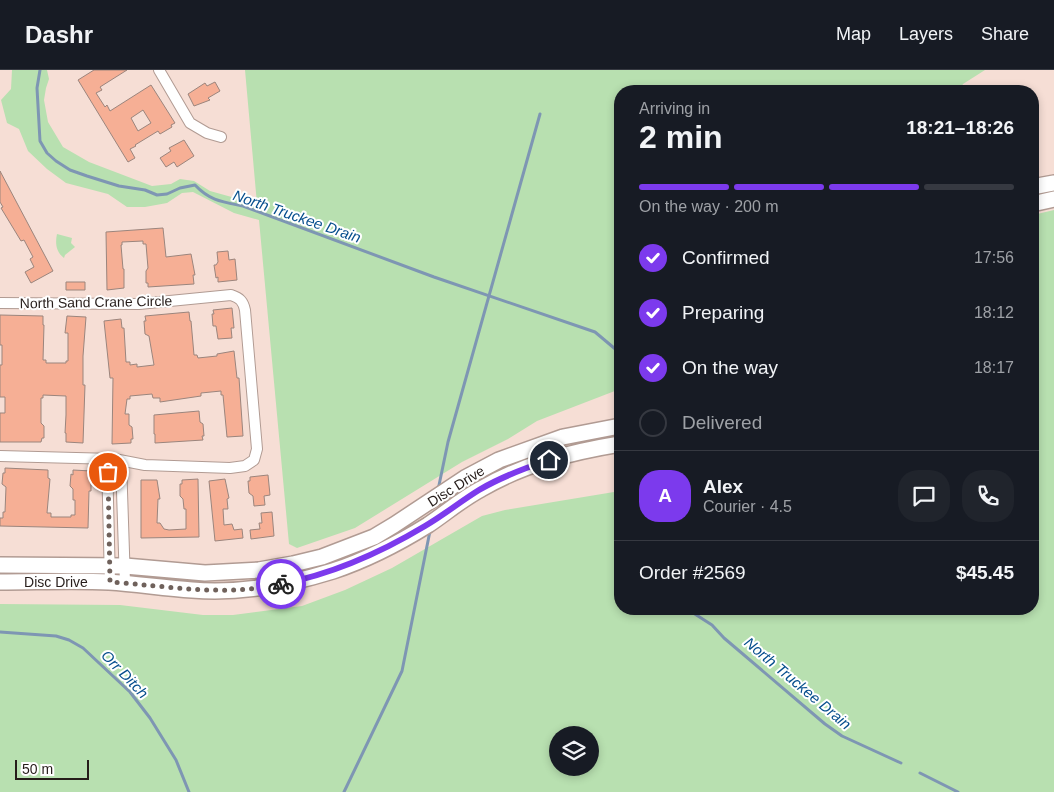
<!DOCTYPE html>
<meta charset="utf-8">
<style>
:root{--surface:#171b24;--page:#20242c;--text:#f1f3f6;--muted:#9ea1a6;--line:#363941;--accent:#7c3aed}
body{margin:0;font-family:Helvetica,sans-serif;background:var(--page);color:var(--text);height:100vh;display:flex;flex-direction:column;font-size:19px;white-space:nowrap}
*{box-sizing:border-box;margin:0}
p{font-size:16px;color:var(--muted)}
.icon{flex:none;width:28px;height:28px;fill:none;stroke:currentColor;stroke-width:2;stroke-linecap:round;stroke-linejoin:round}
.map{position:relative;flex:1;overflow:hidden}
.details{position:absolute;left:614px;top:15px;width:425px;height:530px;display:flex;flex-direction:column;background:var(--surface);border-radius:20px;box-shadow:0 2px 8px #0003}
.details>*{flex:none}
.tools{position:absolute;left:549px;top:656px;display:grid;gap:10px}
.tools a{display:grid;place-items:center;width:50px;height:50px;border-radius:50%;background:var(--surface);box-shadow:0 2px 8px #0003;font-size:25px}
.scale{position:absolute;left:15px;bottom:12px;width:74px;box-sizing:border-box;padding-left:5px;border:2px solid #261d1a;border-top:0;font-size:14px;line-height:18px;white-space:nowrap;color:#261d1a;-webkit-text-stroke:4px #fff;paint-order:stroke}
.pin{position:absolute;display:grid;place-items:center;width:42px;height:42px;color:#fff;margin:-21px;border:2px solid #fff;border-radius:50%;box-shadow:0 1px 5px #0007}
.courier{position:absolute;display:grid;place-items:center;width:50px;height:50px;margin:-25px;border:4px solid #7c3aed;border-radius:50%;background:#fff;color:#222;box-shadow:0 1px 6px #0007}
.head em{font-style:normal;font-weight:600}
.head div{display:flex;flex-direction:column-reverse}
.head{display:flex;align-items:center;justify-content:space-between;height:85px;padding:0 25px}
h1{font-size:32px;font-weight:600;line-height:38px}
.bar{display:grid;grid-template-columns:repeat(4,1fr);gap:8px 5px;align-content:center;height:60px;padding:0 25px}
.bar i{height:6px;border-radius:4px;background:var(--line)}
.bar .active{background:var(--accent)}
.bar p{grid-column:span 4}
.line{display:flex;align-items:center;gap:12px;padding:0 25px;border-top:1px solid var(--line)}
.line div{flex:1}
.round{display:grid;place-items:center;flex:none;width:52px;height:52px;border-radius:20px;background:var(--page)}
ol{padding:0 25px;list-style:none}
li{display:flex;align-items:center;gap:15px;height:55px}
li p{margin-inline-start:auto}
li .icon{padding:5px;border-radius:50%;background:var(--accent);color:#fff;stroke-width:4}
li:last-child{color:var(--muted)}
li i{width:28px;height:28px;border:2px solid var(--line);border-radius:50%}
header{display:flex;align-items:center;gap:30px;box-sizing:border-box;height:70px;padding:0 25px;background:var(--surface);border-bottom:1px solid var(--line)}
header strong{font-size:24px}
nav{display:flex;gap:28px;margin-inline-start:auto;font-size:18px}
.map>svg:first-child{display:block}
</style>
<header>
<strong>Dashr</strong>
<nav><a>Map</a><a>Layers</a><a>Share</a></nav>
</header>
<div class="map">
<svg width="1054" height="722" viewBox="0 0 1054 722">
<rect width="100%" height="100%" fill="#f6ded5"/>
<path fill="#b8e0b0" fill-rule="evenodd" d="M12 0H47L49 9 46 18 44 30 48 52 63 77 89 92 152 116 171 114 180 109 194 111 210 121 257 134 245 0H985L963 14 959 21H620V319L537 351 508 369 462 392 355 458 297 478 289 474 259 150 234 143 193 122 182 123 167 133 145 137H127L108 124 66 113 47 99 28 81 19 59 7 53 1 30 11 19Z
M1054 140V722H0V534L120 535 203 545H233L302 536 345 520 392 498 482 446 505 440 620 421V539H1032L1033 145ZM558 665H590V698H558Z
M57 164 72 168 71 173 75 177 65 185 64 188C56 182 55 173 57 164Z"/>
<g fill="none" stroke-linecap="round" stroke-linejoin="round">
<path stroke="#7e96b3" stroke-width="3" d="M40 0 37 18 40 71 47 83 56 91 70 100 87 106 119 116 145 120 157 125 167 124 180 118 195 115C210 131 223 132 243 136L434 207 595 262 620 283
M438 420 448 372 540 44
M687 539 712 555 724 568 825 654 842 666 901 693
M0 562 56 566 69 570 83 578 130 622 150 648 176 690 189 722
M920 703 958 722
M344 722 402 601 430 461"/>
</g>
<path fill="#f6af95" stroke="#9b857d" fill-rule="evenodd" d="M94 0H127L100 17 102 20 96 23 105 37 107 35 110 41 151 15 175 53 171 55 172 57 160 64 158 61 135 75 136 76 130 79 135 88 128 92 78 10ZM143 40 151 53 138 61 131 48Z
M215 12 220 21 208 28 210 30 194 36 188 24 205 13 207 16Z
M184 70 194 86 177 97 174 92 166 97 160 88 171 81 169 78Z
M0 101 53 201 31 213 25 202 34 197 30 189 33 187 24 170 21 171 1 138 3 137 0 132Z
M163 158 166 187 191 184 195 205H193L194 214 148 217V213H146V201L148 198 146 174H143V171L122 172V175H121L123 199H124V218L107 220 106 162Z
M228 181 229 190 235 189 237 210 218 212V207L216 208 214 195H216L218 192 217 182Z
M66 212H85V220H66Z
M232 238 234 258H231L232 268 218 269 216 256H213L212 244H214L213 240Z
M189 242 190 251H191L194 285H197L198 288 217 286V284L234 281 237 308H239L243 366 227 367 223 325H221V321L201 323V326L160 332V328H153L152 324 130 326V329H127L125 344H129V355L132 357 133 369H131V373L112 374 113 308H110L104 251 121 249 122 258H124L126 292H130V295L137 294V297L154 295 149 266 145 264 144 251H146L145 246Z
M0 245 43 246V255H44L43 290H46V293H66V291H68V263H65L67 246 86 247 83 286V315H85L83 373 66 372V363H65L66 345V326L43 325V328H41V353L44 356V368H42L41 372H0V343H5V327H0V295H2V275H0Z
M199 341 200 352 203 354 204 366H202L203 370 155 373V364H154V345Z
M5 398 48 400V408L50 409 47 443H51V447H71V445H75V430H73V419L70 416 71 404 73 405V400L91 401V421H89L88 458 0 456V448H3V442H5L6 417 2 414 3 403H5Z
M268 405 270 425 264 426 265 435 254 436 253 426 249 423 248 411H250V407Z
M198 409 199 467 141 468V410H157L160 429H158L157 453H160L164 459 169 460 186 459V439H184L183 429 180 426V414H182V410Z
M225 409 229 428 227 429 228 439H223L224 455 232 454 234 460 242 459 243 468 215 471 209 411Z
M272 442 274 466 251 469 250 460 260 459 259 453H262L261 443Z"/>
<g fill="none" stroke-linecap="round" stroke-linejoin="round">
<defs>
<path id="minor" d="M159 0 190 53 207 63 221 67
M0 233 139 234 231 225C240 228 243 231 245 240L257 379 254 390 245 396 230 398 145 395 114 389 0 386
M107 389 110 512
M121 391 125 513"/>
<path id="secondary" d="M1032 117 1054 113
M1032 134 1054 129
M0 495 125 496 205 503 259 500 293 494 322 487 374 467 394 455 465 408 499 390 563 367 620 356
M0 512C36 512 73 510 109 512 137 514 164 518 192 520 240 524 288 515 333 501 366 490 399 473 428 455 446 443 462 429 481 419 524 394 571 382 620 374"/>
</defs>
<use href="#minor" stroke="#b19b93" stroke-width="12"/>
<use href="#secondary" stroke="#b19b93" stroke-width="18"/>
<use href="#minor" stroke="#fff" stroke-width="10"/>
<use href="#secondary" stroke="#fff" stroke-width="15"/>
</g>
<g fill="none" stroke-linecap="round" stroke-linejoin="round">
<path stroke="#6f615b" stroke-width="5" stroke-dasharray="0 9" d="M108 402 110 512C170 516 222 527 281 514"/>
<path stroke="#7c3aed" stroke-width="6" d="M281 514C333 504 380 483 425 456 444 445 461 431 479 420 501 407 525 398 549 390"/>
</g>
<g text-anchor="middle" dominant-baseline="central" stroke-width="4" stroke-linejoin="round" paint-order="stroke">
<g font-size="14" fill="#261d1a" stroke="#fff">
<text transform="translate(96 232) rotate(-1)">North Sand Crane Circle</text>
<text transform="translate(456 416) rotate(-32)">Disc Drive</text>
<text x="56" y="512">Disc Drive</text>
</g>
<g font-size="15" font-style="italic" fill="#064e8d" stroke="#fff">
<text transform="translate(297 146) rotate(19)">North Truckee Drain</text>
<text transform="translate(125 604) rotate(46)">Orr Ditch</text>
<text transform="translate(798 613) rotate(40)">North Truckee Drain</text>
</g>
</g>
</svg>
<div class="tools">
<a><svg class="icon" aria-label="layers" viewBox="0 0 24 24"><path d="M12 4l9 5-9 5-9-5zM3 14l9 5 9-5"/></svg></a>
</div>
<div class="scale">50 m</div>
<div class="pin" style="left:108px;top:402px;background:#ea580c"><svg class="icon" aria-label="bag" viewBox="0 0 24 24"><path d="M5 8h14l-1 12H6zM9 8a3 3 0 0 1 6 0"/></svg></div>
<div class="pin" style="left:549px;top:390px;background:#1f2937"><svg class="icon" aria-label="home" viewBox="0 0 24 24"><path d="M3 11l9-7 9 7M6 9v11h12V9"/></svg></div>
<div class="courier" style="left:281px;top:514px"><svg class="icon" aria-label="bike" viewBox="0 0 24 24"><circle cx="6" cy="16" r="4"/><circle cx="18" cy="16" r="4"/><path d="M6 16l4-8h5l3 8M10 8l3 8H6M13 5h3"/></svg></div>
<section class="details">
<div class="head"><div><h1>2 min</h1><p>Arriving in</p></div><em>18:21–18:26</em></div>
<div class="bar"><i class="active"></i><i class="active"></i><i class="active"></i><i></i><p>On the way · 200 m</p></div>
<ol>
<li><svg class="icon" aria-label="check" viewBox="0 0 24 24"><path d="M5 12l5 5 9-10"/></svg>Confirmed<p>17:56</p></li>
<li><svg class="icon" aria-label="check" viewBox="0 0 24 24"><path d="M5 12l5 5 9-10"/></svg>Preparing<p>18:12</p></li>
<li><svg class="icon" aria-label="check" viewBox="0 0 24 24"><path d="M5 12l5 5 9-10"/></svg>On the way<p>18:17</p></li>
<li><i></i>Delivered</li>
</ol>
<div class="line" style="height:90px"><b class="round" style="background:var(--accent);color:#fff">A</b><div><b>Alex</b><p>Courier · 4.5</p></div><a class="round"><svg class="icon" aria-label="chat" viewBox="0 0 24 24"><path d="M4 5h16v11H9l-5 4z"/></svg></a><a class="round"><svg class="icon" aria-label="phone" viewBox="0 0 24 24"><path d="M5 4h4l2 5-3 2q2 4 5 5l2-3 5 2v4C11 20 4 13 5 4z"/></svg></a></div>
<div class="line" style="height:65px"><div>Order #2569</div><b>$45.45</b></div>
</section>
</div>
